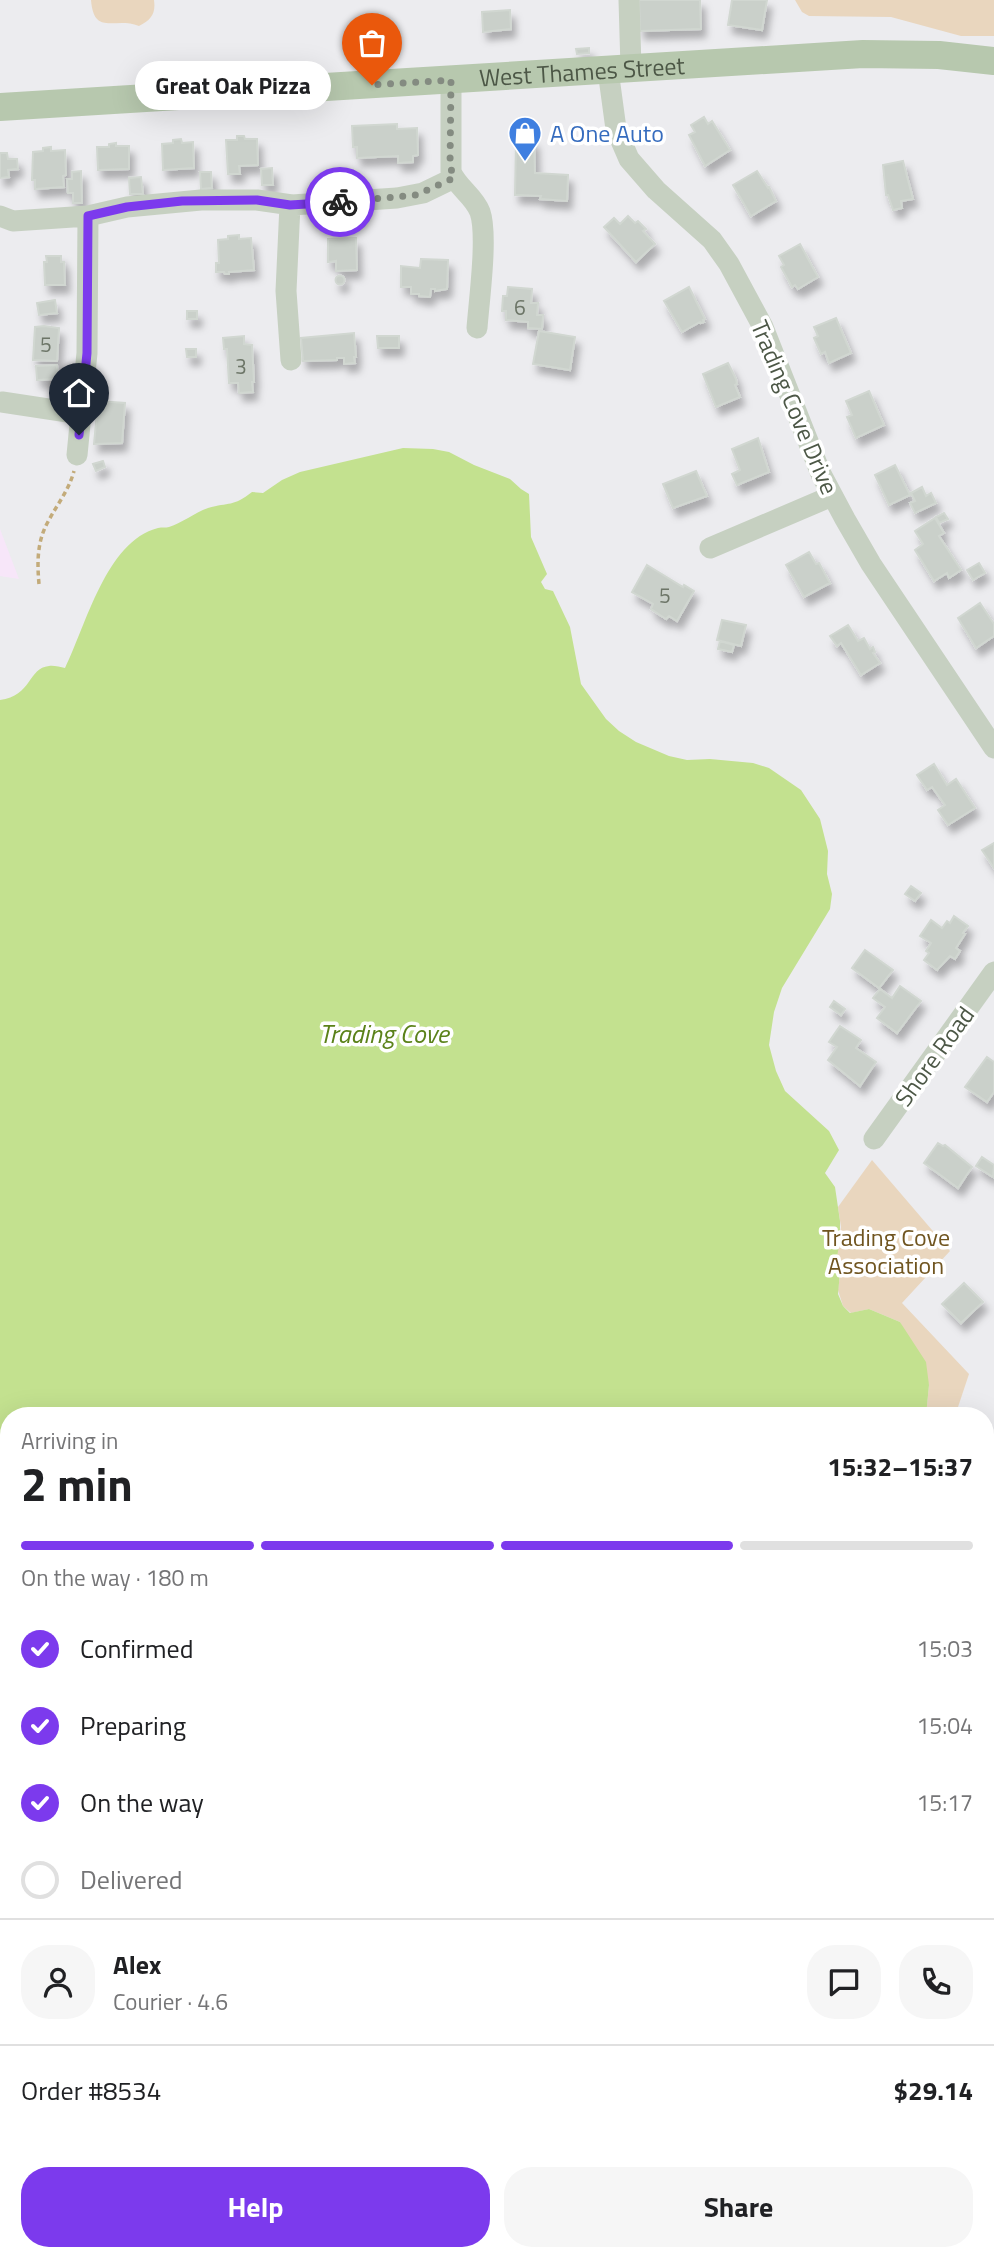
<!DOCTYPE html>
<meta charset="utf-8">
<style>
:root{--surface:#fff;--page:#f6f6f6;--text:#202124;--muted:#757577;--line:#e0e0e0;--accent:#7c3aed}
body{margin:0;font-family:"Titillium Web",sans-serif;background:var(--page);color:var(--text);height:100vh;display:flex;flex-direction:column;font-size:26px;white-space:nowrap}
*{box-sizing:border-box;margin:0}
p{font-size:23px;color:var(--muted)}
.icon{flex:none;width:38px;height:38px;fill:none;stroke:currentColor;stroke-width:2;stroke-linecap:round;stroke-linejoin:round}
.map{position:relative;flex:1;overflow:hidden}
.panel{position:absolute;left:0px;top:1407px;width:994px;height:854px;display:flex;flex-direction:column;background:var(--surface);border-radius:28px 28px 0 0;box-shadow:0 7px 28px #0002}
.panel>*{flex:none}
.pin{position:absolute;display:grid;place-items:center;width:60px;height:60px;color:#fff;margin:-72px -30px;border-radius:50% 50% 50% 0;rotate:-45deg;box-shadow:0 0 7px #0007}
.pin .icon{rotate:45deg}
.courier{position:absolute;display:grid;place-items:center;width:70px;height:70px;margin:-35px;border:5px solid #7c3aed;border-radius:50%;background:#fff;color:#222;box-shadow:0 2px 9px #0007}
.bubble{position:absolute;height:49px;border-radius:24px;background:var(--surface);box-shadow:0 7px 28px #0002;font-size:23px;font-weight:700;line-height:49px;text-align:center}
.overview em{font-style:normal;font-weight:700}
.overview div{display:flex;flex-direction:column-reverse}
.overview{display:flex;align-items:center;justify-content:space-between;height:119px;padding:0 21px}
h1{font-size:46px;font-weight:700;line-height:52px}
.bar{display:grid;grid-template-columns:repeat(4,1fr);gap:10px 7px;align-content:center;height:84px;padding:0 21px}
.bar i{height:9px;border-radius:5px;background:var(--line)}
.bar .on{background:var(--accent)}
.bar p{grid-column:span 4}
.line{display:flex;align-items:center;gap:18px;padding:0 21px;border-top:2px solid var(--line)}
.line div{flex:1}
.round{display:grid;place-items:center;flex:none;width:74px;height:74px;border-radius:28px;background:var(--page)}
ol{padding:0 21px;list-style:none}
li{display:flex;align-items:center;gap:21px;height:77px}
li p{margin-inline-start:auto}
li .icon{padding:7px;border-radius:50%;background:var(--accent);color:#fff;stroke-width:4}
li:last-child{color:var(--muted)}
li i{width:38px;height:38px;border:4px solid var(--line);border-radius:50%}
.primary-button{display:flex;gap:14px;margin-top:auto;padding:14px 21px}
.primary-button a{flex:1;height:80px;border-radius:28px;background:var(--accent);color:#fff;font-size:28px;font-weight:700;line-height:80px;text-align:center}
.primary-button a+a{background:var(--page);color:var(--text)}
.map>svg:first-child{display:block}
</style>
<div class="map">
<svg width="994" height="2261" viewBox="0 0 994 2261">
<defs>
<filter id="shadow"><feDropShadow dx="4.5" dy="8" stdDeviation="3.5" flood-color="#0004"/></filter>
</defs>
<rect width="100%" height="100%" fill="#ececef"/>
<path fill="#f7e6f9" d="M0 529 19 579 0 576Z
M0 1731 9 1766V1865L0 1879Z"/>
<path fill="#e9d6be" d="M91 0H154C156 14 151 20 139 26 115 16 94 37 91 0Z
M795 0H994V36H961L891 17 809 16 802 12Z
M872 1160 950 1251 902 1303 969 1374 955 1416H926L929 1385 900 1322 869 1309 851 1313 843 1306 838 1290 840 1275 837 1255 841 1227 838 1207Z
M0 1496 9 1516V1765L0 1731Z
M9 1865V1977L0 1988V1879Z"/>
<path fill="#c3e18f" d="M403 448 433 449 449 452 474 465 510 479 521 489 529 494 531 537 547 574 541 582 545 589 553 591 570 627 581 684 606 719 619 731 636 742 669 756 687 760 710 759 753 763 769 768 801 790 820 819 828 851 827 874 832 894 830 909 782 988 774 1012 769 1045 776 1071 785 1091 829 1131 839 1150 825 1173 835 1187 840 1221V1240L837 1257 840 1272 838 1294 843 1306 850 1313 869 1309 900 1322 926 1362 929 1385 926 1416H9V1516L0 1496V700C32 696 28 668 49 666 53 665 60 667 65 668 86 626 106 541 158 528 162 527 166 528 169 527 182 523 194 513 208 508 229 502 233 507 252 492L263 493 282 480 300 472Z
M985 1575 994 1584V2261H0V1988L9 1977V2252H985Z"/>
<path fill="#cad0ca" stroke="#d1d7d1" stroke-width="2" filter="url(#shadow)" d="M639 0H700L701 29 640 31Z
M732 0H767L762 30 728 25Z
M510 10 511 29 483 32 482 12Z
M589 48V53L577 54 576 49Z
M704 117 708 124 712 121 730 150 705 166 689 135 695 132 691 125Z
M397 124V129L417 128 418 155 413 156V162L398 163V156L357 158V147H353L352 126Z
M237 136H244L245 139H257L258 165 239 166 240 174H228L226 140H237Z
M181 139 182 143 193 142 194 168 163 170 162 144 173 143V140Z
M534 140 535 173 568 175 567 201 540 199 541 196 515 195 516 141Z
M116 143V146H129V169L98 170 97 147H109V144Z
M51 147V151L65 150 66 175 63 176 64 187 35 189V180H32L33 152 43 151V148Z
M0 153H7L8 159H17L18 169 8 170 9 177 0 178Z
M903 161 913 199 901 201 902 208 893 210 888 195H886L883 165Z
M272 168 273 185H262L261 169Z
M81 171 82 203H73V193H68L67 179H72V172Z
M757 171 768 188 769 187 776 201 751 216 733 185Z
M200 172H211L212 188 201 189Z
M141 177 143 194H130L129 178Z
M628 216 635 223 638 221 646 229 643 231 655 244 636 262 604 227 614 218 620 224Z
M239 235V239L251 238 254 270 229 272V274H225L224 272H216V263H219L218 240 228 239V236Z
M356 238 357 270 336 271V261L328 262V239Z
M800 244 818 277 798 289 795 285 792 287 781 267 784 265 779 256Z
M46 256H61V262H64L65 285H45L44 262H47Z
M421 259 448 260 447 289 435 291V289H431L430 297 419 296V294H411V287H401V266L420 268Z
M335.5 280a4.5 4.5 0 1 1 9 0a4.5 4.5 0 1 1-9 0Z
M508 287 532 289 531 303H538L537 315H543L542 329 528 328V322L506 320V311H502L503 296H507Z
M689 287 705 319 703 320 704 322 701 323 700 322 682 332 664 301Z
M55 300 57 313 39 315 37 303Z
M187 311H197V319H187Z
M836 318 851 353 829 363 825 352 821 354 814 338 818 336 814 327Z
M44 326 59 328 57 361 33 360 35 327Z
M539 331 575 337 570 370 533 364Z
M354 333 356 357H354L355 363 344 364V358H337V360L303 361 301 338Z
M244 336V344L252 345 254 382H252L253 392 239 393 238 383H229L227 349H224L223 338Z
M377 336H399V348H378Z
M186 349H196V357H187Z
M728 363 736 379 737 384 735 385 740 397 716 407 703 374Z
M57 365 58 379 37 380 36 366Z
M869 391 884 425 856 438 847 417 852 415 846 401Z
M98 401 125 403 122 443 94 444Z
M758 438 769 472 737 485 732 474 740 470 732 449Z
M103 461 105 467 96 471 93 464Z
M895 465 910 495 889 505 875 475Z
M696 471 707 496 673 508 663 484Z
M922 487 926 496 931 493 936 503 915 513 910 503 915 501 911 493Z
M944 513 948 519 939 523 936 517Z
M935 518 944 533 939 536 961 570 949 578 947 573 934 581 915 550 923 544 915 531Z
M809 552 816 564 819 563 830 583 804 597 786 565Z
M979 563 985 573 973 580 967 570Z
M647 565 683 587 684 585 694 591 677 621 669 616 666 619 651 609 653 604 632 592Z
M980 603 994 624V636L976 648 958 618Z
M722 620 746 625 741 646 717 640Z
M848 625 858 641 864 638 870 649 873 647 875 652 873 653 880 663 861 675 841 643 837 646 830 636Z
M720 641 734 645 732 652 718 649Z
M934 764 947 785 956 779 975 808 948 825 938 810 945 805 932 787 927 790 917 775Z
M994 843V868L982 850Z
M911 886 921 893 915 901 905 894Z
M954 916 968 926 963 933 965 934 956 948 960 951 955 959 950 956 937 970 924 960 929 953 926 951 931 943 920 936 931 920 942 928 947 921 950 923Z
M865 950 893 970 879 988 852 968Z
M900 986 921 1001 897 1033 877 1018 885 1007 873 998 880 989 892 998Z
M834 1001 845 1009 841 1015 830 1007Z
M840 1026 861 1040 856 1048 876 1062 860 1086 828 1060 837 1047 829 1042Z
M987 1057 994 1062V1092L987 1102 965 1087Z
M938 1143 943 1146 945 1145 972 1167 958 1188 924 1163Z
M982 1157 994 1165 993 1177 976 1166Z
M964 1283 983 1302 961 1323 942 1304Z"/>
<g fill="none" stroke-linecap="round" stroke-linejoin="round">
<path stroke="#c3ab7a" stroke-width="3.5" stroke-dasharray="5 3.5" stroke-linecap="butt" d="M39 584C37 562 37 540 49 520 58 503 69 490 74 471"/>
<path stroke="#c6d0c1" stroke-width="21" d="M629 0 631 68
M608 70 616 129 629 159 656 190 712 240 729 264 763 327 821 474 845 519 871 564 994 748
M451 80V172C458 188 474 196 480 212 488 235 479 301 477 328
M290 205 286 291 291 360
M0 216 13 221 88 216 127 207 201 200H257L292 205 397 198 423 193 454 178
M2 402 81 414
M77 455 87 353 88 216
M710 548 832 496
M874 1139 994 972"/>
<path stroke="#b7c8ae" stroke-width="28" id="s1" d="M0 107 863 54 939 55 994 61"/>
</g>
<g fill="none" stroke-linecap="round" stroke-linejoin="round">
<path stroke="#848b81" stroke-width="7" stroke-dasharray="0 12.6" d="M340 202 416 195 454 178 450 166 451 80 372 85"/>
<path stroke="#7c3aed" stroke-width="9" d="M79 435 87 353 88 216 127 207 182 201 257 200 290 205 340 202"/>
</g>
<defs>
<symbol id="shop-pin" viewBox="-11 -11 22 30"><path d="M0 17L-7.5 6A9.5 9.5 0 1 1 7.5 6Z" fill="#3f7fe0" stroke="#fff"/><path d="M-5-2.5h2.3a2.7 3.5 0 0 1 5.4 0H5L5.5 6h-11ZM-1.5-2.5h3a1.5 2.3 0 0 0-3 0Z" fill="#fff"/></symbol>
</defs>
<g fill-rule="evenodd">
<use href="#shop-pin" x="506" y="114" width="38" height="52"/>
</g>
<g text-anchor="middle" dominant-baseline="central" stroke-width="7" stroke-linejoin="round" paint-order="stroke">
<g font-size="21" fill="#6c7567">
<text x="520" y="307">6</text>
<text x="46" y="344">5</text>
<text x="241" y="366">3</text>
<text x="665" y="595">5</text>
</g>
<g font-size="24" fill="#4c5746" stroke="#fff">
<text stroke="none"><textPath href="#s1" startOffset="583">West Thames Street</textPath></text>
<text transform="translate(795 407) rotate(67)">Trading Cove Drive</text>
<text transform="translate(934 1056) rotate(-54)">Shore Road</text>
</g>
<g font-size="24" fill="#366cbe" stroke="#fff" text-anchor="start">
<text x="550" y="133">A One Auto</text>
</g>
<g font-size="24" fill="#705520" stroke="#fff">
<text x="886" y="1237">Trading Cove<tspan x="886" dy="28">Association</tspan></text>
</g>
<g font-size="26" font-style="italic" fill="#5b821a" stroke="#fff">
<text x="384" y="1033">Trading Cove</text>
</g>
</g>
</svg>
<div class="pin" style="left:372px;top:85px;background:#ea580c"><svg class="icon" aria-label="bag" viewBox="0 0 24 24"><path d="M5 8h14l-1 12H6zM9 8a3 3 0 0 1 6 0"/></svg></div>
<div class="pin" style="left:79px;top:435px;background:#1f2937"><svg class="icon" aria-label="home" viewBox="0 0 24 24"><path d="M3 11l9-7 9 7M6 9v11h12V9"/></svg></div>
<div class="courier" style="left:340px;top:202px"><svg class="icon" aria-label="bike" viewBox="0 0 24 24"><circle cx="6" cy="16" r="4"/><circle cx="18" cy="16" r="4"/><path d="M6 16l4-8h5l3 8M10 8l3 8H6M13 5h3"/></svg></div>
<div class="bubble" style="left:135px;top:61px;width:196px">Great Oak Pizza</div>
<section class="panel">
<div class="overview"><div><h1>2 min</h1><p>Arriving in</p></div><em>15:32–15:37</em></div>
<div class="bar"><i class="on"></i><i class="on"></i><i class="on"></i><i></i><p>On the way · 180 m</p></div>
<ol>
<li><svg class="icon" aria-label="check" viewBox="0 0 24 24"><path d="M5 12l5 5 9-10"/></svg>Confirmed<p>15:03</p></li>
<li><svg class="icon" aria-label="check" viewBox="0 0 24 24"><path d="M5 12l5 5 9-10"/></svg>Preparing<p>15:04</p></li>
<li><svg class="icon" aria-label="check" viewBox="0 0 24 24"><path d="M5 12l5 5 9-10"/></svg>On the way<p>15:17</p></li>
<li><i></i>Delivered</li>
</ol>
<div class="line" style="height:126px"><a class="round"><svg class="icon" aria-label="person" viewBox="0 0 24 24"><circle cx="12" cy="8" r="4"/><path d="M4 21q1-7 8-7t8 7"/></svg></a><div><b>Alex</b><p>Courier · 4.6</p></div><a class="round"><svg class="icon" aria-label="chat" viewBox="0 0 24 24"><path d="M4 5h16v11H9l-5 4z"/></svg></a><a class="round"><svg class="icon" aria-label="phone" viewBox="0 0 24 24"><path d="M5 4h4l2 5-3 2q2 4 5 5l2-3 5 2v4C11 20 4 13 5 4z"/></svg></a></div>
<div class="line" style="height:91px"><div>Order #8534</div><b>$29.14</b></div>
<div class="primary-button"><a>Help</a><a>Share</a></div>
</section>
</div>
